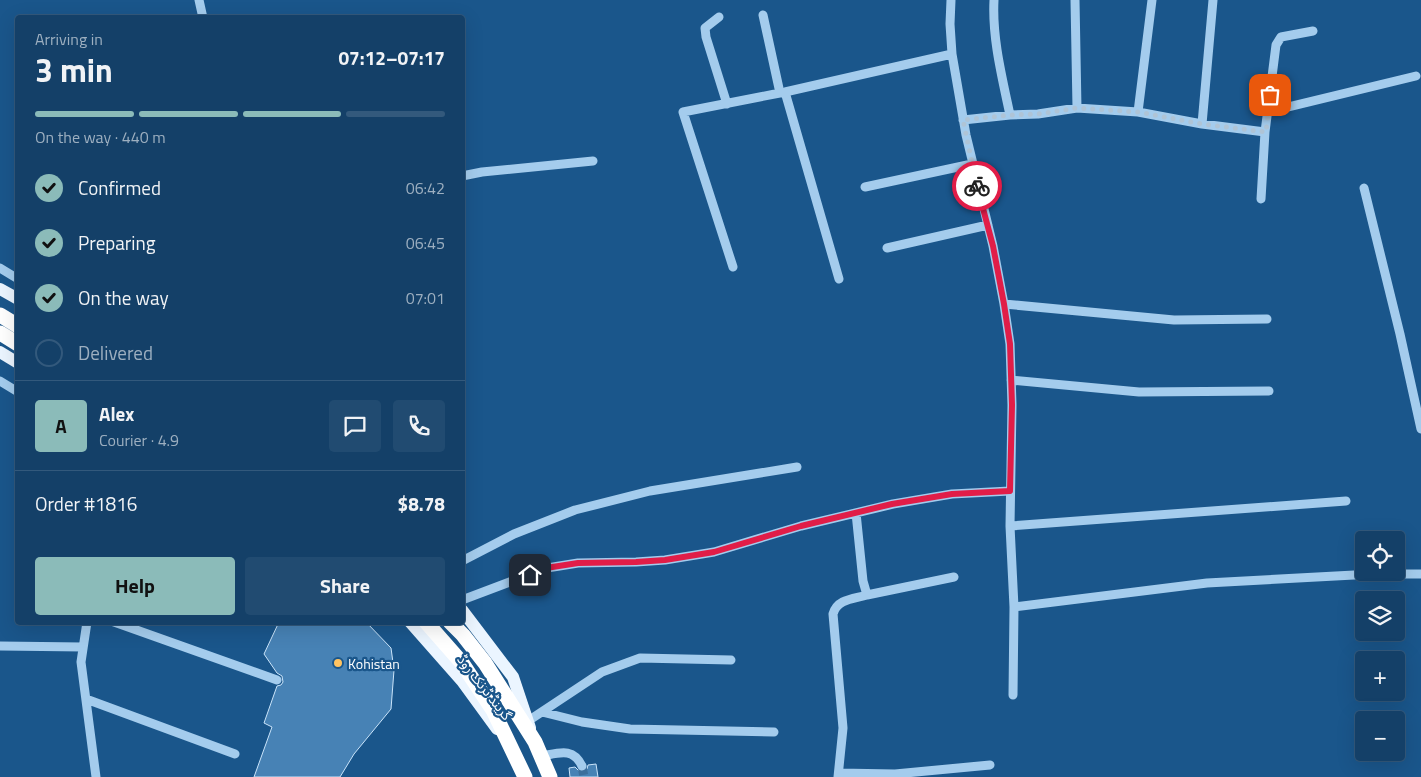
<!DOCTYPE html>
<meta charset="utf-8">
<style>
:root{--surface:#144068;--page:#214b71;--text:#f1f3f6;--muted:#9dafc0;--line:#33597c;--accent:#8bbbb9}
body{margin:0;font-family:"Titillium Web","Noto Sans Arabic",sans-serif;background:var(--page);color:var(--text);height:100vh;display:flex;flex-direction:column;font-size:19px;white-space:nowrap}
*{box-sizing:border-box;margin:0}
p{font-size:16px;color:var(--muted)}
.icon{flex:none;width:28px;height:28px;fill:none;stroke:currentColor;stroke-width:2;stroke-linecap:round;stroke-linejoin:round}
.map{position:relative;flex:1;overflow:hidden}
.panel{position:absolute;left:15px;top:15px;width:450px;height:610px;display:flex;flex-direction:column;background:var(--surface);border-radius:5px;box-shadow:0 5px 20px #0002,0 0 0 1px var(--line)}
.panel>*{flex:none}
.buttons{position:absolute;left:1355px;top:531px;display:grid;gap:10px}
.buttons a{display:grid;place-items:center;width:50px;height:50px;border-radius:5px;background:var(--surface);box-shadow:0 5px 20px #0002,0 0 0 1px var(--line);font-size:25px}
.pin{position:absolute;display:grid;place-items:center;width:42px;height:42px;color:#fff;margin:-21px;border-radius:10px;box-shadow:0 2px 8px #0006}
.courier{position:absolute;display:grid;place-items:center;width:50px;height:50px;margin:-25px;border:4px solid #e11d48;border-radius:50%;background:#fff;color:#222;box-shadow:0 1px 6px #0007}
.overview em{font-style:normal;font-weight:700}
.overview div{display:flex;flex-direction:column-reverse}
.overview{display:flex;align-items:center;justify-content:space-between;height:85px;padding:0 20px}
h1{font-size:32px;font-weight:700;line-height:38px}
.bar{display:grid;grid-template-columns:repeat(4,1fr);gap:8px 5px;align-content:center;height:60px;padding:0 20px}
.bar i{height:6px;border-radius:4px;background:var(--line)}
.bar .current{background:var(--accent)}
.bar p{grid-column:span 4}
.line{display:flex;align-items:center;gap:12px;padding:0 20px;border-top:1px solid var(--line)}
.line div{flex:1}
.round{display:grid;place-items:center;flex:none;width:52px;height:52px;border-radius:5px;background:var(--page)}
ol{padding:0 20px;list-style:none}
li{display:flex;align-items:center;gap:15px;height:55px}
li p{margin-inline-start:auto}
li .icon{padding:5px;border-radius:50%;background:var(--accent);color:#111;stroke-width:4}
li:last-child{color:var(--muted)}
li i{width:28px;height:28px;border:2px solid var(--line);border-radius:50%}
.action{display:flex;gap:10px;margin-top:auto;padding:10px 20px}
.action a{flex:1;height:58px;border-radius:5px;background:var(--accent);color:#111;font-size:20px;font-weight:700;line-height:58px;text-align:center}
.action a+a{background:var(--page);color:var(--text)}
.map>svg:first-child{display:block}
</style>
<div class="map">
<svg width="1421" height="777" viewBox="0 0 1421 777">
<rect width="100%" height="100%" fill="#1a568b"/>
<path fill="#4782b5" stroke="#cae4fa" d="M279 622H366L391 648 394 670 391 709 354 754 340 777H254L272 727 264 723 277 686 281 685 283 682 282 676 277 673 264 654Z
M596 764 598 777H570L569 768 575 767 579 771 583 772 587 769 588 765Z"/>
<g fill="none" stroke-linecap="round" stroke-linejoin="round">
<path stroke="#3c6f9c" stroke-width="9" stroke-dasharray="9 4.5" stroke-linecap="butt" d="M582 766 584 777"/>
<path stroke="#a4cced" stroke-width="9" d="M199 0 203 18
M951 0 950 24 952 54 966 135 993 246 1004 304 1010 344 1012 405 1010 526 1014 607 1013 695
M994 0C992 38 1002 77 1010 115
M1075 0 1077 108
M763 15 780 93
M719 17 705 28 706 37 727 104
M785 92 839 279
M1138 112 1152 0
M1267 112 1416 76
M963 120 1010 115 1038 114 1077 108 1138 112 1202 124 1265 132
M1202 124 1213 0
M462 176 482 172 593 161
M865 187 972 164
M1364 188 1400 334 1421 429
M1261 199 1265 132 1276 45 1281 37 1313 31
M887 248 988 225
M733 267 683 112 785 92 952 54
M0 268 18 279
M1004 304 1174 320 1267 319
M1011 380 1139 392 1269 391
M0 381 18 392
M1010 526 1346 501
M462 561 514 534 575 510 650 491 797 467
M867 595 954 577
M462 600 547 568 578 563 636 562 665 560 714 552 801 526 893 504 952 494 1010 491
M1014 607 1207 583 1373 574H1421
M87 622 81 662 96 777
M114 622 277 680
M0 646 83 647
M86 699 235 754
M542 712 582 722 630 729 774 732
M528 721 602 672 640 658 731 660
M542 756C559 753 573 747 582 766
M839 773 895 774 990 765
M838 777 843 728 833 614C837 599 853 599 867 595L863 581 856 513"/>
<path stroke="#ebf5ff" stroke-width="12" d="M0 289 18 299
M0 352 18 363
M462 610 513 677 530 728
M410 622 462 681 497 729"/>
<path stroke="#fff" stroke-width="15" d="M0 315 18 326
M0 333 18 344
M426 622 462 663 493 710 525 777
M450 622 463 635 485 663 535 742 550 777"/>
</g>
<g fill="none" stroke-linecap="round" stroke-linejoin="round">
<path stroke="#afc4d6" stroke-width="5" stroke-dasharray="0 9" d="M977 186 963 120 1010 115 1038 114 1077 108 1138 112 1202 124 1266 132 1270 95"/>
<path stroke="#e11d48" stroke-width="6" d="M530 575 546 568 578 563 636 562 665 560 714 552 801 526 892 504 952 494 1010 491 1012 405 1010 344 1004 304 993 246 977 186"/>
</g>
<circle fill="#ffc361" stroke="#1a568b" stroke-width="2" cx="338" cy="663" r="5"/>
<g text-anchor="middle" dominant-baseline="central" stroke-width="4.5" stroke-linejoin="round" paint-order="stroke">
<g font-size="14" fill="#fff" stroke="#1a568b" text-anchor="start">
<text x="348" y="663">Kohistan</text>
</g>
<g font-size="14" fill="#fff" stroke="#1a568b">
<text transform="translate(485 687) rotate(52)">گرینڈ ٹرنک روڈ</text>
</g>
</g>
</svg>
<div class="buttons">
<a><svg class="icon" aria-label="locate" viewBox="0 0 24 24"><circle cx="12" cy="12" r="6"/><path d="M12 2v4M12 18v4M2 12h4M18 12h4"/></svg></a>
<a><svg class="icon" aria-label="layers" viewBox="0 0 24 24"><path d="M12 4l9 5-9 5-9-5zM3 14l9 5 9-5"/></svg></a>
<a>+</a>
<a>−</a>
</div>
<div class="pin" style="left:1270px;top:95px;background:#ea580c"><svg class="icon" aria-label="bag" viewBox="0 0 24 24"><path d="M5 8h14l-1 12H6zM9 8a3 3 0 0 1 6 0"/></svg></div>
<div class="pin" style="left:530px;top:575px;background:#1f2937"><svg class="icon" aria-label="home" viewBox="0 0 24 24"><path d="M3 11l9-7 9 7M6 9v11h12V9"/></svg></div>
<div class="courier" style="left:977px;top:186px"><svg class="icon" aria-label="bike" viewBox="0 0 24 24"><circle cx="6" cy="16" r="4"/><circle cx="18" cy="16" r="4"/><path d="M6 16l4-8h5l3 8M10 8l3 8H6M13 5h3"/></svg></div>
<section class="panel">
<div class="overview"><div><h1>3 min</h1><p>Arriving in</p></div><em>07:12–07:17</em></div>
<div class="bar"><i class="current"></i><i class="current"></i><i class="current"></i><i></i><p>On the way · 440 m</p></div>
<ol>
<li><svg class="icon" aria-label="check" viewBox="0 0 24 24"><path d="M5 12l5 5 9-10"/></svg>Confirmed<p>06:42</p></li>
<li><svg class="icon" aria-label="check" viewBox="0 0 24 24"><path d="M5 12l5 5 9-10"/></svg>Preparing<p>06:45</p></li>
<li><svg class="icon" aria-label="check" viewBox="0 0 24 24"><path d="M5 12l5 5 9-10"/></svg>On the way<p>07:01</p></li>
<li><i></i>Delivered</li>
</ol>
<div class="line" style="height:90px"><b class="round" style="background:var(--accent);color:#111">A</b><div><b>Alex</b><p>Courier · 4.9</p></div><a class="round"><svg class="icon" aria-label="chat" viewBox="0 0 24 24"><path d="M4 5h16v11H9l-5 4z"/></svg></a><a class="round"><svg class="icon" aria-label="phone" viewBox="0 0 24 24"><path d="M5 4h4l2 5-3 2q2 4 5 5l2-3 5 2v4C11 20 4 13 5 4z"/></svg></a></div>
<div class="line" style="height:65px"><div>Order #1816</div><b>$8.78</b></div>
<div class="action"><a>Help</a><a>Share</a></div>
</section>
</div>
